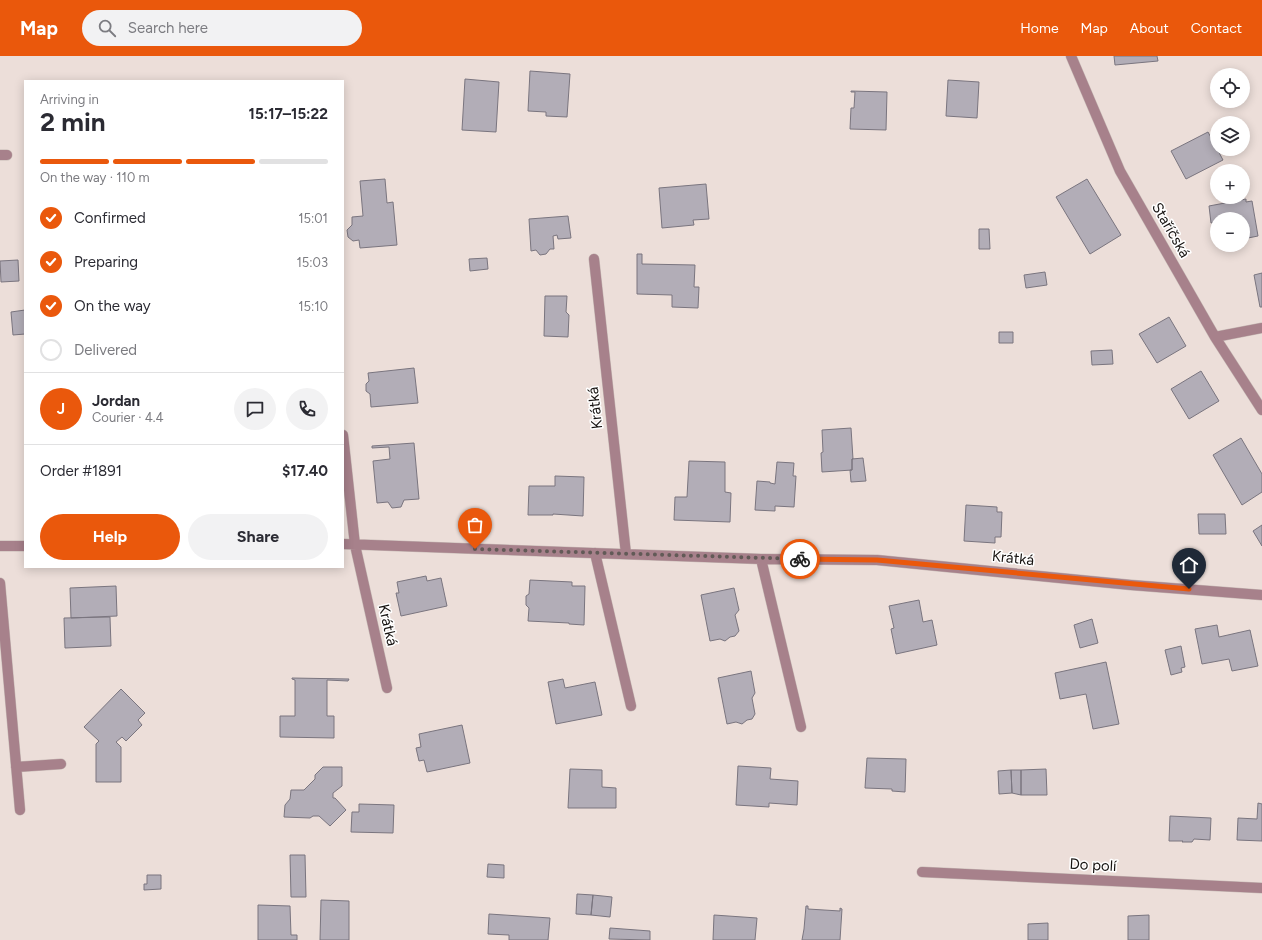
<!DOCTYPE html>
<meta charset="utf-8">
<style>
:root{--surface:#fff;--page:#f2f2f3;--text:#2b2b33;--muted:#7c7c81;--line:#e1e1e2;--accent:#ea580c}
body{margin:0;font-family:Figtree,sans-serif;background:var(--page);color:var(--text);height:100vh;display:flex;flex-direction:column;font-size:15px;white-space:nowrap}
*{box-sizing:border-box;margin:0}
p{font-size:13px;color:var(--muted)}
.icon{flex:none;width:22px;height:22px;fill:none;stroke:currentColor;stroke-width:2;stroke-linecap:round;stroke-linejoin:round}
.map{position:relative;flex:1;overflow:hidden}
.details{position:absolute;left:24px;top:24px;width:320px;height:488px;display:flex;flex-direction:column;background:var(--surface);border-radius:0px;box-shadow:0 2px 10px #0003}
.details>*{flex:none}
.controls{position:absolute;left:1210px;top:12px;display:grid;gap:8px}
.controls a{display:grid;place-items:center;width:40px;height:40px;border-radius:50%;background:var(--surface);box-shadow:0 2px 10px #0003;font-size:20px}
.pin{position:absolute;display:grid;place-items:center;width:34px;height:34px;color:#fff;margin:-41px -17px;border-radius:50% 50% 50% 0;rotate:-45deg;box-shadow:0 0 4px #0007}
.pin .icon{rotate:45deg}
.courier{position:absolute;display:grid;place-items:center;width:40px;height:40px;margin:-20px;border:3px solid #ea580c;border-radius:50%;background:#fff;color:#222;box-shadow:0 1px 5px #0007}
.summary em{font-style:normal;font-weight:700}
.summary div{display:flex;flex-direction:column-reverse}
.summary{display:flex;align-items:center;justify-content:space-between;height:68px;padding:0 16px}
h1{font-size:26px;font-weight:700;line-height:30px}
.bar{display:grid;grid-template-columns:repeat(4,1fr);gap:6px 4px;align-content:center;height:48px;padding:0 16px}
.bar i{height:5px;border-radius:3px;background:var(--line)}
.bar .on{background:var(--accent)}
.bar p{grid-column:span 4}
.line{display:flex;align-items:center;gap:10px;padding:0 16px;border-top:1px solid var(--line)}
.line div{flex:1}
.round{display:grid;place-items:center;flex:none;width:42px;height:42px;border-radius:21px;background:var(--page)}
ol{padding:0 16px;list-style:none}
li{display:flex;align-items:center;gap:12px;height:44px}
li p{margin-inline-start:auto}
li .icon{padding:4px;border-radius:50%;background:var(--accent);color:#fff;stroke-width:4}
li:last-child{color:var(--muted)}
li i{width:22px;height:22px;border:2px solid var(--line);border-radius:50%}
.action{display:flex;gap:8px;margin-top:auto;padding:8px 16px}
.action a{flex:1;height:46px;border-radius:24px;background:var(--accent);color:#fff;font-size:16px;font-weight:700;line-height:46px;text-align:center}
.action a+a{background:var(--page);color:var(--text)}
header{display:flex;align-items:center;gap:24px;box-sizing:border-box;height:56px;padding:0 20px;background:var(--accent);color:#fff}
header strong{font-size:19px}
nav{display:flex;gap:22px;margin-inline-start:auto;font-size:14px}
.search{width:280px;height:36px;background:var(--page);display:flex;align-items:center;gap:10px;box-sizing:border-box;padding:0 14px;border-radius:22px;color:var(--muted);font-size:15px}
.map>svg:first-child{display:block}
</style>
<header>
<strong>Map</strong>
<div class="search"><svg class="icon" aria-label="search" viewBox="0 0 24 24"><circle cx="10" cy="10" r="6"/><path d="M15 15l6 6"/></svg>Search here</div>
<nav><a>Home</a><a>Map</a><a>About</a><a>Contact</a></nav>
</header>
<div class="map">
<svg width="1262" height="884" viewBox="0 0 1262 884">
<rect width="100%" height="100%" fill="#ecded9"/>
<path fill="#b2adb7" stroke="#7a757f" d="M1114 0H1157L1158 5 1115 9Z
M530 15 570 18 567 61 546 60V56L528 55Z
M465 23 499 26 496 76 462 74Z
M948 24 979 26 977 62 946 60Z
M851 35 887 36 886 74 850 73 851 52H854L855 36H851Z
M1208 76 1223 104 1186 123 1171 95Z
M385 123 387 147 393 146 397 189 360 192 359 184 353 185 348 181 347 174 352 169V161L363 160 360 125Z
M1087 123 1121 179 1090 198 1056 141Z
M706 128 709 163 693 164 694 169 662 172 659 132Z
M1246 143V146L1252 145 1258 180 1243 183V163H1217V166L1211 167 1209 150Z
M568 160 571 182 558 183 557 179 553 180 554 193H550L546 198 540 199 536 194 531 195 529 163Z
M979 173H989L990 193H979Z
M637 198H642V208L695 209 694 231H699L698 252 672 251V239L637 238Z
M487 202 488 213 470 215 469 203Z
M18 204 19 225 1 226 0 205Z
M1045 216 1047 229 1026 232 1024 219Z
M1262 217V251H1260L1254 219Z
M545 240H567L566 256 569 259 568 281 544 280Z
M25 254V278L13 279 11 256Z
M1169 261 1186 290 1157 307 1139 278Z
M999 276H1013V287H999Z
M1112 294 1113 308 1092 309 1091 295Z
M414 312 418 347 371 351 370 338 366 335V328L369 325 368 317Z
M1201 315 1219 345 1189 363 1171 333Z
M851 372 853 403H852V414L822 416 821 397 823 396 822 374Z
M1241 382 1262 418V436L1242 449 1213 399Z
M414 387 419 443 404 444 401 451 392 452 388 446 377 447 373 405 390 403 389 391 372 392V390Z
M863 402 866 425 851 426 850 414H852V403Z
M689 405 725 406V436L731 437 730 466 674 464 675 441H687Z
M777 406 794 407 793 420H796L794 451 775 450V455L755 454 757 425 770 426V427L775 428Z
M555 420 584 421 583 460 553 458V459H528L529 430H555Z
M966 449 997 451V456H1002L1001 481H995V487L964 485Z
M1198 458H1225L1226 478H1199Z
M1262 469V490L1253 475Z
M426 520 427 525 441 522 447 550 401 560 396 537H399L397 526Z
M530 524 572 526V530H585L584 569 569 568V567L528 565 529 552 526 549V540L529 538Z
M116 530 117 560 71 562 70 532Z
M734 532 739 554 735 559 739 575 735 580 730 581 725 585 720 583 710 585 701 539Z
M919 544 923 566 932 564 937 589 896 598 891 573 894 572 889 550Z
M110 561 111 590 65 592 64 562Z
M1092 563 1098 587 1080 592 1074 569Z
M1217 569 1219 581 1250 574 1258 610 1232 615 1229 603 1202 608 1195 573Z
M1181 590 1185 611 1181 612 1182 616 1171 619 1165 594Z
M1106 606 1119 668 1093 673 1086 638 1060 643 1055 617Z
M751 615 755 637 752 642 755 658 752 663 747 664 742 668 736 666 727 668 718 622Z
M292 622 349 623 348 625 327 624V660H334V682L280 681V660H295V624L292 623Z
M563 623 565 632 595 626 602 659 556 668 548 626Z
M121 633 145 657 138 664 142 669 126 685 122 681 116 686 121 691V726H96V688L99 685 84 671Z
M462 669 470 707 427 716 424 704 419 705 416 692 421 691 419 678Z
M867 702 906 703 905 736 892 735V733L865 732Z
M738 710 771 712 770 723 798 725 797 749 769 747V751L736 749Z
M323 711H342V730L333 737V742H335L346 754 330 770 319 760H313L310 762 284 761 285 749 290 743 291 734H304L315 723V719Z
M570 713 602 714V731L616 732V752H568Z
M1046 713 1047 739H1021V714Z
M1011 714H1021V739L1012 737Z
M1011 714 1012 737 999 738 998 715Z
M1258 747 1262 748V785L1237 784 1238 762 1257 763Z
M359 748 394 749 393 777 351 776 352 756H359Z
M1170 760 1211 762 1210 784 1194 783 1192 786H1182L1183 785H1169Z
M290 799H305L306 841H291Z
M488 808 504 809V822L487 821Z
M147 819H161V833L144 834V828H147Z
M577 838 593 839 591 859 576 858Z
M593 839 612 841 610 861 591 859Z
M321 844 349 845V884H320Z
M258 849 290 850 291 879H297V884H258Z
M806 850H808V853L840 855V852L842 853 840 884H802L804 873Z
M489 858 550 862 548 884H509V879L488 878Z
M714 859 757 862 755 884H713Z
M1149 859V884H1128V860Z
M1048 867V884H1028V868Z
M610 872 650 875V884L609 883Z"/>
<g fill="none" stroke-linecap="round" stroke-linejoin="round">
<defs>
<path id="street" d="M1071 0 1120 115 1215 281 1262 354
M0 99H7
M594 203 626 498
M1215 281 1262 272
M343 379 355 489 387 632
M343 488 761 503 877 504 1131 529 1262 539
M0 490H25
M595 497 631 650
M761 503 801 671
M0 527 20 754
M16 711 61 708
M922 816 1262 832"/>
</defs>
<use href="#street" stroke="#c6b9b5" stroke-width="11"/>
<use href="#street" stroke="#a7818b" stroke-width="10"/>
</g>
<g fill="none" stroke-linecap="round" stroke-linejoin="round">
<path stroke="#625a57" stroke-width="4" stroke-dasharray="0 7.2" d="M475 493 800 503"/>
<path stroke="#ea580c" stroke-width="5" d="M800 503 877 504 1189 533"/>
</g>
<g text-anchor="middle" dominant-baseline="central" stroke-width="3" stroke-linejoin="round" paint-order="stroke">
<g font-size="15" fill="#171311" stroke="#fff">
<text transform="translate(1171 174) rotate(60)">Staříčská</text>
<text transform="translate(595 352) rotate(-96)">Krátká</text>
<text transform="translate(1013 502) rotate(6)">Krátká</text>
<text transform="translate(388 569) rotate(77)">Krátká</text>
<text transform="translate(1093 809) rotate(3)">Do polí</text>
</g>
</g>
</svg>
<div class="controls">
<a><svg class="icon" aria-label="locate" viewBox="0 0 24 24"><circle cx="12" cy="12" r="6"/><path d="M12 2v4M12 18v4M2 12h4M18 12h4"/></svg></a>
<a><svg class="icon" aria-label="layers" viewBox="0 0 24 24"><path d="M12 4l9 5-9 5-9-5zM3 14l9 5 9-5"/></svg></a>
<a>+</a>
<a>−</a>
</div>
<div class="pin" style="left:475px;top:493px;background:#ea580c"><svg class="icon" aria-label="bag" viewBox="0 0 24 24"><path d="M5 8h14l-1 12H6zM9 8a3 3 0 0 1 6 0"/></svg></div>
<div class="pin" style="left:1189px;top:533px;background:#1f2937"><svg class="icon" aria-label="home" viewBox="0 0 24 24"><path d="M3 11l9-7 9 7M6 9v11h12V9"/></svg></div>
<div class="courier" style="left:800px;top:503px"><svg class="icon" aria-label="bike" viewBox="0 0 24 24"><circle cx="6" cy="16" r="4"/><circle cx="18" cy="16" r="4"/><path d="M6 16l4-8h5l3 8M10 8l3 8H6M13 5h3"/></svg></div>
<section class="details">
<div class="summary"><div><h1>2 min</h1><p>Arriving in</p></div><em>15:17–15:22</em></div>
<div class="bar"><i class="on"></i><i class="on"></i><i class="on"></i><i></i><p>On the way · 110 m</p></div>
<ol>
<li><svg class="icon" aria-label="check" viewBox="0 0 24 24"><path d="M5 12l5 5 9-10"/></svg>Confirmed<p>15:01</p></li>
<li><svg class="icon" aria-label="check" viewBox="0 0 24 24"><path d="M5 12l5 5 9-10"/></svg>Preparing<p>15:03</p></li>
<li><svg class="icon" aria-label="check" viewBox="0 0 24 24"><path d="M5 12l5 5 9-10"/></svg>On the way<p>15:10</p></li>
<li><i></i>Delivered</li>
</ol>
<div class="line" style="height:72px"><b class="round" style="background:var(--accent);color:#fff">J</b><div><b>Jordan</b><p>Courier · 4.4</p></div><a class="round"><svg class="icon" aria-label="chat" viewBox="0 0 24 24"><path d="M4 5h16v11H9l-5 4z"/></svg></a><a class="round"><svg class="icon" aria-label="phone" viewBox="0 0 24 24"><path d="M5 4h4l2 5-3 2q2 4 5 5l2-3 5 2v4C11 20 4 13 5 4z"/></svg></a></div>
<div class="line" style="height:52px"><div>Order #1891</div><b>$17.40</b></div>
<div class="action"><a>Help</a><a>Share</a></div>
</section>
</div>
